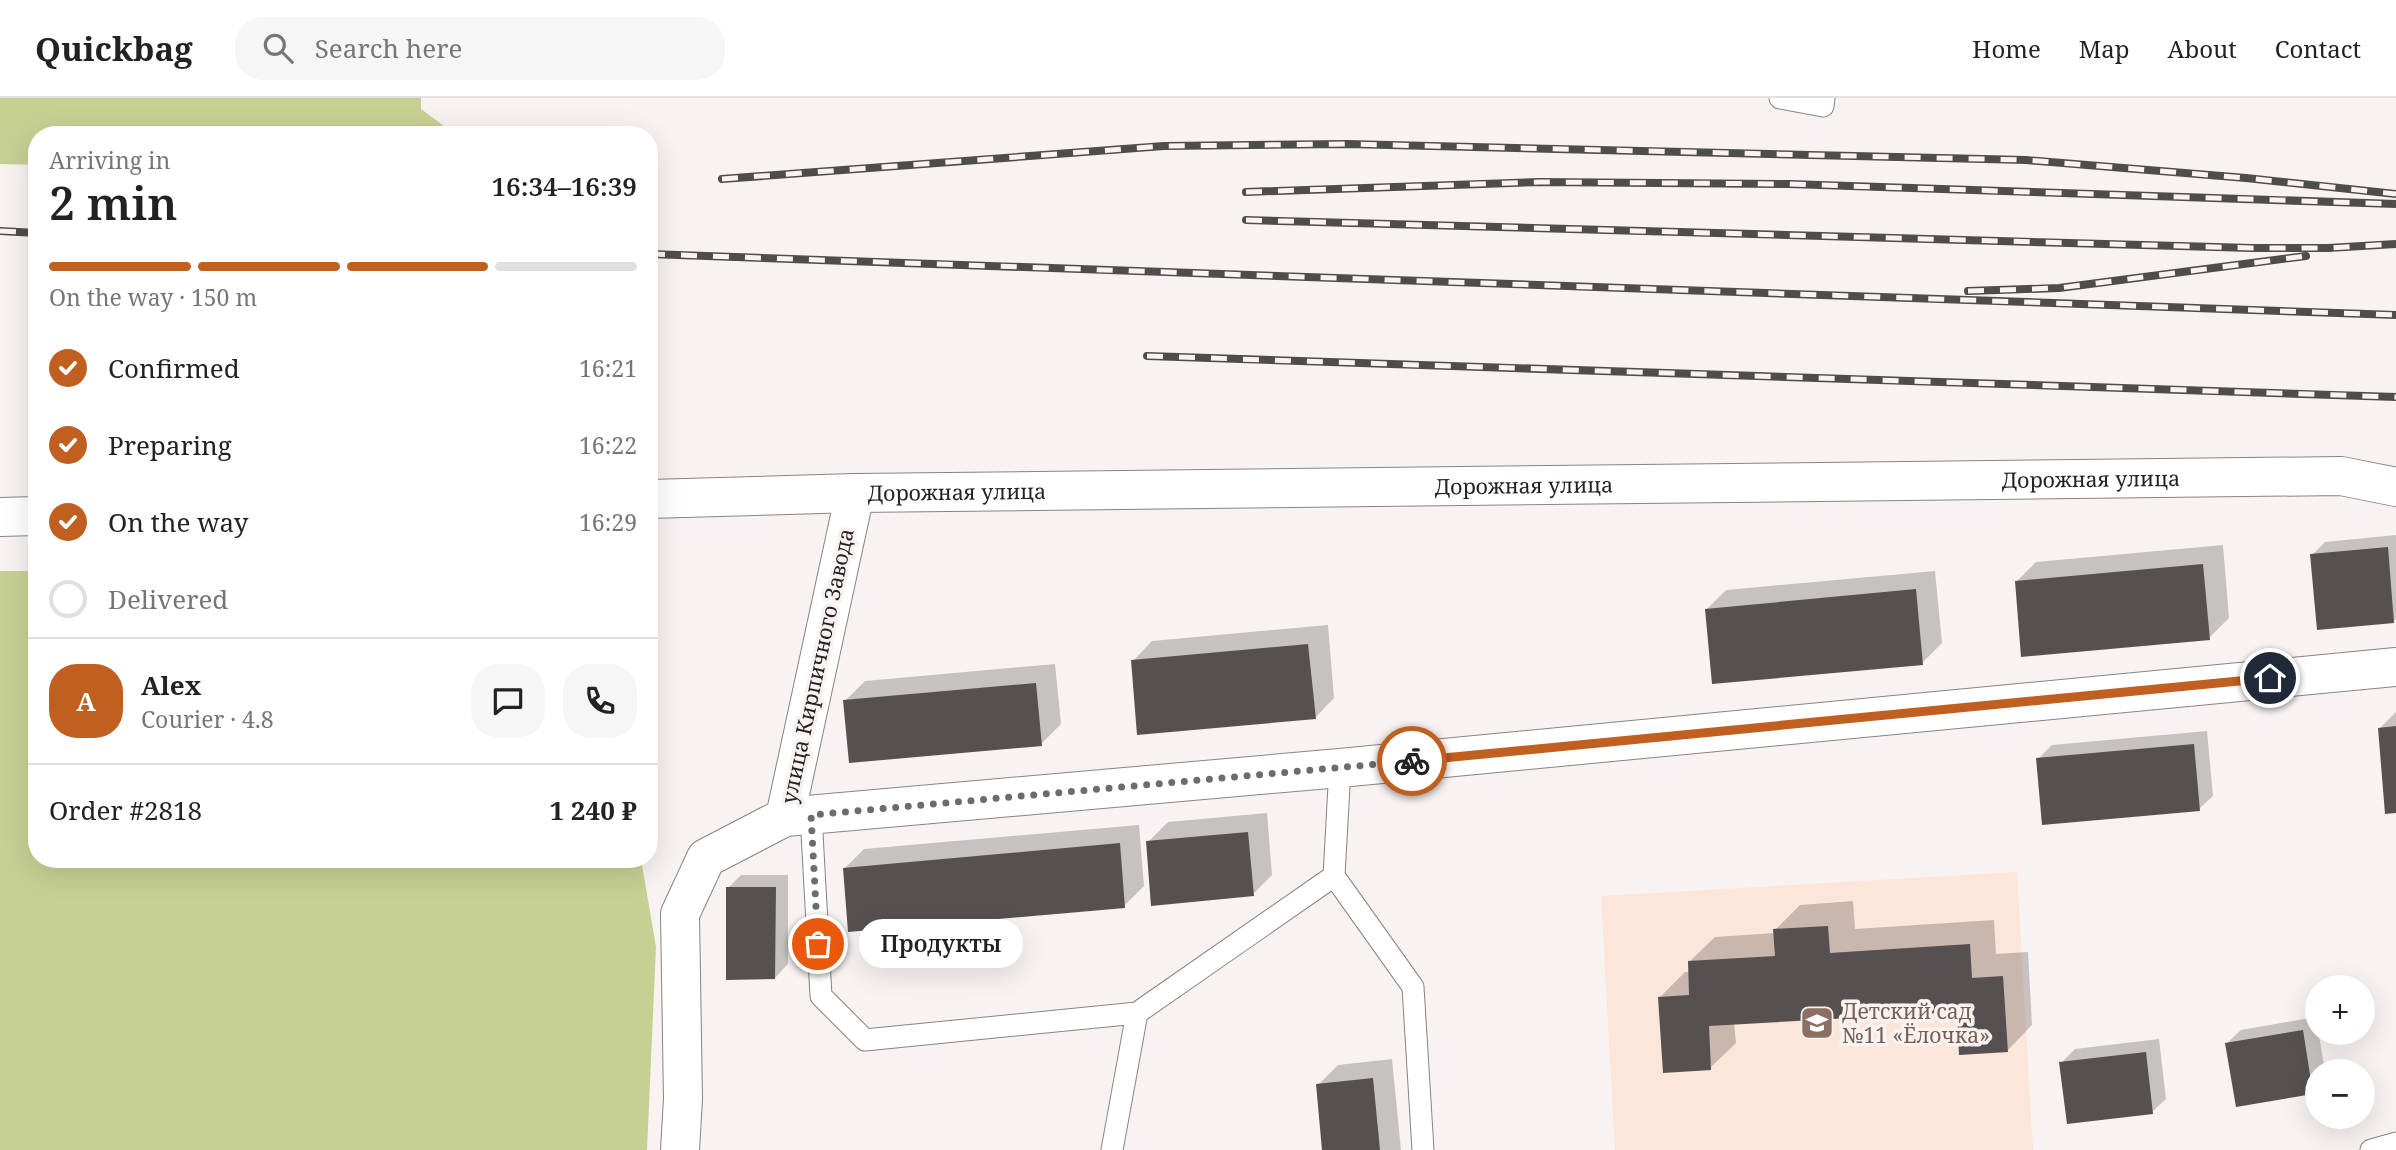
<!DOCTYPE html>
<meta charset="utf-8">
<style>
:root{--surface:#fff;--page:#f6f6f6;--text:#222;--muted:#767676;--line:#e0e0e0;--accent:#c05f1f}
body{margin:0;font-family:"Noto Serif",serif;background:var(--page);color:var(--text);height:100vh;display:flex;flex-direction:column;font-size:26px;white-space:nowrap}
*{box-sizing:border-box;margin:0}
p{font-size:23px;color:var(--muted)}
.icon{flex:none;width:38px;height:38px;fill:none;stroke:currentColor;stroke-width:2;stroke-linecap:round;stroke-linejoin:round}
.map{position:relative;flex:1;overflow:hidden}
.side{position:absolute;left:28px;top:28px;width:630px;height:742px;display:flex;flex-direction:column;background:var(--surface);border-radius:28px;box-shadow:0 7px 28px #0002}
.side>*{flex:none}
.buttons{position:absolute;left:2305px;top:877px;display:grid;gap:14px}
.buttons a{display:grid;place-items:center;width:70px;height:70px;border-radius:50%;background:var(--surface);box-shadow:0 7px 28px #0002;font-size:35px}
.pin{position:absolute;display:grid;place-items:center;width:60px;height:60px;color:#fff;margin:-30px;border:4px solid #fff;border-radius:50%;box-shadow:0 2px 7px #0007}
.courier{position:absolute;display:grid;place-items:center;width:70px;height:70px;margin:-35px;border:5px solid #c05f1f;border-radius:50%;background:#fff;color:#222;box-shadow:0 2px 9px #0007}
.bubble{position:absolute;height:49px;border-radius:24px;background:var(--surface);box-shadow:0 7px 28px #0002;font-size:23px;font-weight:600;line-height:49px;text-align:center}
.overview em{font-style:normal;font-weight:600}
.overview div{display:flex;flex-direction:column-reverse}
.overview{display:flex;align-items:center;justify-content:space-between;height:119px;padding:0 21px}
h1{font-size:46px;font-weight:600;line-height:52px}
.bar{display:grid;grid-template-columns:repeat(4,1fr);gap:10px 7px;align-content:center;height:84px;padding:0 21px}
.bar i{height:9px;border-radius:5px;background:var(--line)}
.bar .current{background:var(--accent)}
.bar p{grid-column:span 4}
.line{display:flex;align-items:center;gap:18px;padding:0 21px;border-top:2px solid var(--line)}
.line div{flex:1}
.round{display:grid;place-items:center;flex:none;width:74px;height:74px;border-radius:28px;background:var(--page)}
ol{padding:0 21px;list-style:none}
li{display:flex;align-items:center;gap:21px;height:77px}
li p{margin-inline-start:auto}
li .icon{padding:7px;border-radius:50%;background:var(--accent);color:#fff;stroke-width:4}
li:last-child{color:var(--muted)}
li i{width:38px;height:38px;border:4px solid var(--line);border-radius:50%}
header{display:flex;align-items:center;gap:42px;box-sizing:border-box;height:98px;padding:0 35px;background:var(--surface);border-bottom:2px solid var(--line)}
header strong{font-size:33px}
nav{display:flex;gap:38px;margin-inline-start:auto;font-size:24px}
.search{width:490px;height:63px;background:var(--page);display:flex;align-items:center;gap:18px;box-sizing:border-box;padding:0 24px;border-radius:28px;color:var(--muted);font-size:26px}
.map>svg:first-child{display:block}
</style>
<header>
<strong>Quickbag</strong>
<div class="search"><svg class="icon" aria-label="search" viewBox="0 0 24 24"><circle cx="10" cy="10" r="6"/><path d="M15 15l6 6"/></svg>Search here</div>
<nav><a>Home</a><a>Map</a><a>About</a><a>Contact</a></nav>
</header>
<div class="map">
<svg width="2396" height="1052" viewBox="0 0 2396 1052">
<rect width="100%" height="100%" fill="#f8f3f0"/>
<path fill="#fce5d9" d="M2017 774 2033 1052H1615L1601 798Z"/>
<path fill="#c7d093" d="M0 0H421V11L456 37H37V67L0 66Z
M0 473H37V761H641L656 849 647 1052H0Z"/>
<path fill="#0003" d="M2396 437V521L2394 523 2312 457 2325 444Z
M2223 447 2229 520 2209 540 2016 484 2036 464Z
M1935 473 1942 545 1922 565 1707 511 1726 492Z
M1328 527 1334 600 1315 620 1133 563 1152 543Z
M1055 566 1061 626 1041 646 845 603 865 583Z
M2396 614V713L2380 630Z
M2207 633 2213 698 2199 711 2038 661 2052 647Z
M1267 715 1272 777 1253 796 1148 744 1168 724Z
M1139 727 1144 788 1124 808 844 771 864 751Z
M741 777H788V866L775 880 728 790Z
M1853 803 1855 831 1994 822 1996 856 2028 854 2032 927 2007 953 1958 912 1734 925 1736 945 1710 970 1660 899 1685 874H1690L1689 864 1715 839 1775 835V832L1800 807Z
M2316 919 2325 973H2317V990L2312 994 2227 945 2241 932Z
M2159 941 2166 1001 2152 1014 2061 965 2075 951Z
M1392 961 1401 1052H1324L1318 987 1338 967Z"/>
<path fill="#565150" d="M2388 449 2394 525 2317 532 2310 456Z
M2203 466 2210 542 2021 559 2015 483Z
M1916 491 1923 567 1712 586 1705 511Z
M1308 546 1316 621 1137 637 1131 562Z
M1036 585 1042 648 849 665 843 602Z
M2396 628V715L2385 716 2378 630Z
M2194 646 2200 713 2042 727 2036 660Z
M1248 734 1254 798 1151 808 1146 743Z
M1120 745 1125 810 848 834 843 770Z
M726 789H776L775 881 726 882Z
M1828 828 1830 855 1970 846 1972 880 2003 878 2008 954 1959 957 1957 914 1709 928 1711 972 1663 975 1658 899 1689 897 1688 863 1775 858 1773 831Z
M2303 932 2313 996 2236 1009 2225 945Z
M2146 954 2153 1016 2067 1026 2059 964Z
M1373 980 1380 1052H1322L1316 986Z"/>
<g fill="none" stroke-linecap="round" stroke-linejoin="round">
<defs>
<path id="lane" d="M1780 0 1823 8 1824 0
M811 717 821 898 865 942 1137 915
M1334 778 1413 889 1423 1052
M1112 1052 1137 915 1334 778 1340 670
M2371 1052 2396 1045"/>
<path id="street" d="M855 395 785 719 1340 670 2396 569
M680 1052 683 1001 680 816 706 760 785 719"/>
<g id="secondary">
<path id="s1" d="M649 401 855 395 2341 378 2396 389"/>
<path d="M0 419 37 418"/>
</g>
</defs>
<use href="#lane" stroke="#898481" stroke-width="23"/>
<use href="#street" stroke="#898481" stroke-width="40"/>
<use href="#secondary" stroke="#898481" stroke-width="40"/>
<use href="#lane" stroke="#fff" stroke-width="21"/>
<use href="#street" stroke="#fff" stroke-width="38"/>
<use href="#secondary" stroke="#fff" stroke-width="38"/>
<defs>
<path id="rail" d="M722 81 1164 48 1347 46 2026 62 2246 80 2396 96
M1246 94 1539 84 1789 86 2396 106
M1246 122 2252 150H2328L2396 146
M0 133 37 135
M649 156 2396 217
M1968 193 2059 190 2306 158
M1147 258 2396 299"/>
</defs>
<use href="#rail" stroke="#4f4d4c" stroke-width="8"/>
<use href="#rail" stroke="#f8f3f0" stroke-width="5" stroke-dasharray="16" stroke-linecap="butt"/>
</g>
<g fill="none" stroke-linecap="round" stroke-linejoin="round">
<path stroke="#6e6c6a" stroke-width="7" stroke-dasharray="0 12.6" d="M818 846 811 717 1412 663"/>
<path stroke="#c05f1f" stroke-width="9" d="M1412 663 2270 580"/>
</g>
<defs>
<symbol id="school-square" viewBox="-11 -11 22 22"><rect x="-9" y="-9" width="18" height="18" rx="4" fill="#8d6e63" stroke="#f8f3f0"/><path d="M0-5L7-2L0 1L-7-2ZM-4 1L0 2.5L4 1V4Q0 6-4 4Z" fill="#fff"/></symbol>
</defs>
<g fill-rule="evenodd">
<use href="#school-square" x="1798" y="906" width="38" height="38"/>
</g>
<g text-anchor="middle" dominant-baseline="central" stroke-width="7" stroke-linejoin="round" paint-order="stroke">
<g font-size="21" fill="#242322" stroke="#f8f3f0">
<text stroke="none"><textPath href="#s1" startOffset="1442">Дорожная улица</textPath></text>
<text stroke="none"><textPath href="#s1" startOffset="875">Дорожная улица</textPath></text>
<text stroke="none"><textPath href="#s1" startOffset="308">Дорожная улица</textPath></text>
<text transform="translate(817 568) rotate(-78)">улица Кирпичного Завода</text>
</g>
<g font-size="21" fill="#785e54" stroke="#f8f3f0" text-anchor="start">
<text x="1842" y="913">Детский сад<tspan x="1842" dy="24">№11 «Ёлочка»</tspan></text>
</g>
</g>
</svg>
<div class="buttons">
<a>+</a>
<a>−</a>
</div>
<div class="pin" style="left:818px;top:846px;background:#ea580c"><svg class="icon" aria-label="bag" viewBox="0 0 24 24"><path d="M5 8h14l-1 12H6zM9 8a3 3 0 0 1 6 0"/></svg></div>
<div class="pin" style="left:2270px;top:580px;background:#1f2937"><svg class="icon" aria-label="home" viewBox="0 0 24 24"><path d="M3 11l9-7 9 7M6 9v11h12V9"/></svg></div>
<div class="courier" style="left:1412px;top:663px"><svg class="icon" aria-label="bike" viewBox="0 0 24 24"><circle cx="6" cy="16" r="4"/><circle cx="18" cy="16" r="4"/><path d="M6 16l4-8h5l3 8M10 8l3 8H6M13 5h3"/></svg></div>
<div class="bubble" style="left:859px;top:821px;width:164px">Продукты</div>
<section class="side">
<div class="overview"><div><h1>2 min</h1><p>Arriving in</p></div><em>16:34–16:39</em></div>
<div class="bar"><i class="current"></i><i class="current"></i><i class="current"></i><i></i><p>On the way · 150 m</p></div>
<ol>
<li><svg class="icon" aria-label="check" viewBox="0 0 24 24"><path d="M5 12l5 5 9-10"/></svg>Confirmed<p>16:21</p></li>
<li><svg class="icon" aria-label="check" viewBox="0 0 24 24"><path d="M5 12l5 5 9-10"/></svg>Preparing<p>16:22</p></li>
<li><svg class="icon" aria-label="check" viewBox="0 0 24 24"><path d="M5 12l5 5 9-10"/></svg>On the way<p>16:29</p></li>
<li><i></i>Delivered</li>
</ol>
<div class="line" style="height:126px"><b class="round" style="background:var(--accent);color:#fff">A</b><div><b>Alex</b><p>Courier · 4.8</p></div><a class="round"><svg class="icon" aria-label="chat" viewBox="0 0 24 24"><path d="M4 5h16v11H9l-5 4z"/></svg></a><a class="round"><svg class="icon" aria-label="phone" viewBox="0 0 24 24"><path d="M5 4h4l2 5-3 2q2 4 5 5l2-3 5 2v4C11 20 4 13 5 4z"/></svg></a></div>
<div class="line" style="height:91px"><div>Order #2818</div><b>1 240 ₽</b></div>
</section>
</div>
